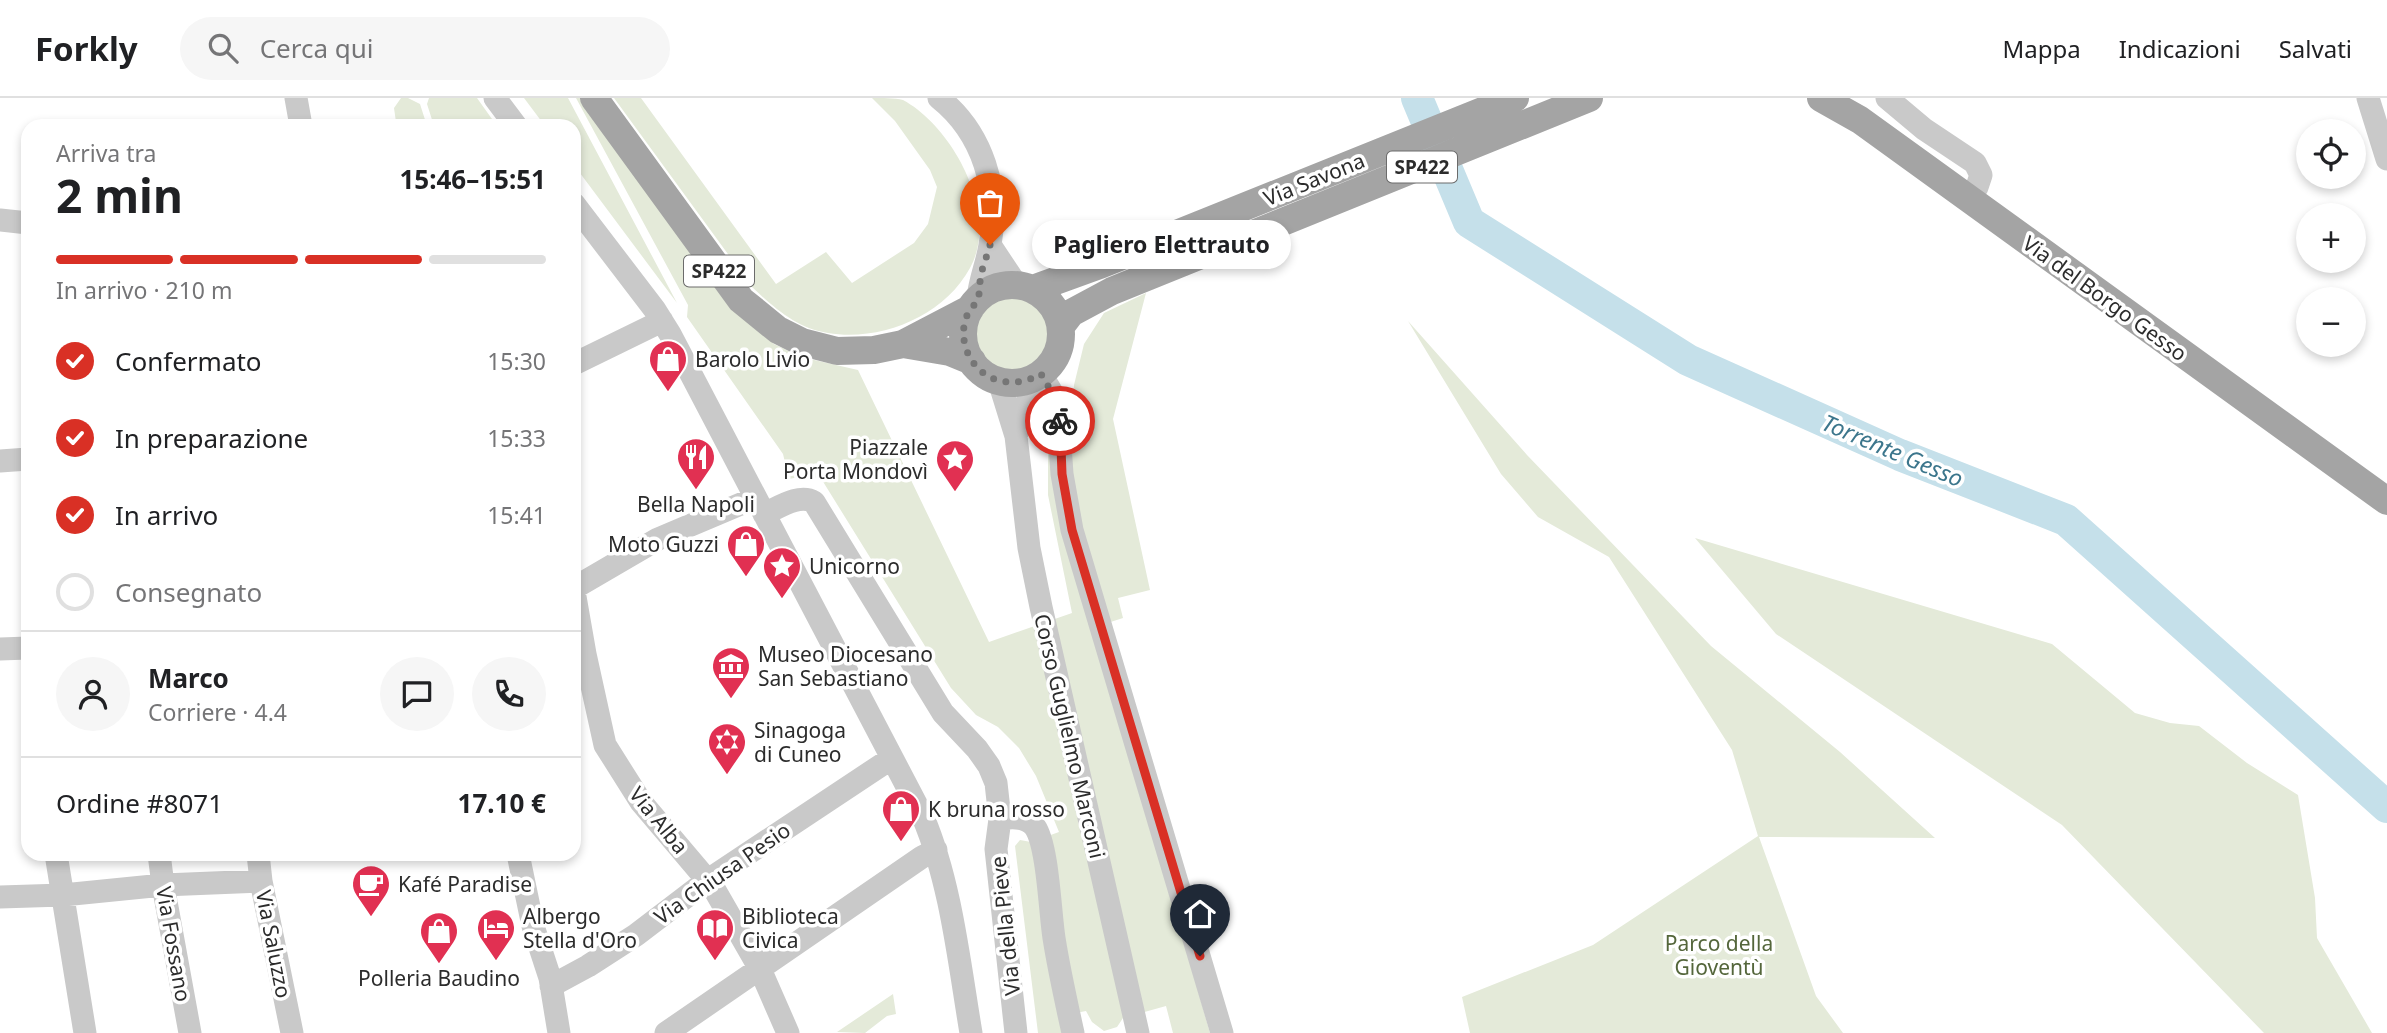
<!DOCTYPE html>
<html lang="it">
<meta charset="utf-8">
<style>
:root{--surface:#fff;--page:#f6f6f6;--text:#202124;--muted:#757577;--line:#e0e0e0;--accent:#d93025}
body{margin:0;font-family:"Noto Sans",sans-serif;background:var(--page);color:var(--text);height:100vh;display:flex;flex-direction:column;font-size:26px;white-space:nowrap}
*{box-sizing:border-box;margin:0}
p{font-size:23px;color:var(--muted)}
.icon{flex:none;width:38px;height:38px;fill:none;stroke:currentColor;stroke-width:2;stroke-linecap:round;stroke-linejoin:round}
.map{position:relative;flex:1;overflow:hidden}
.details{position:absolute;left:21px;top:21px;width:560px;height:742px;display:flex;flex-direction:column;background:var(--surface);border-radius:21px;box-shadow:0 4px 10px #0003}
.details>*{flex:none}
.buttons{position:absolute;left:2296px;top:21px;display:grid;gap:14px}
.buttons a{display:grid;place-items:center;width:70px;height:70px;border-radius:50%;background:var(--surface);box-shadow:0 4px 10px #0003;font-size:35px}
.pin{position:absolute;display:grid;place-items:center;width:60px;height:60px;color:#fff;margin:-72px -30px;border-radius:50% 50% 50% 0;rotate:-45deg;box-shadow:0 0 7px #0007}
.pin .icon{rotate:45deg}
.courier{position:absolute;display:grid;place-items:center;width:70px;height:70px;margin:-35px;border:5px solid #d93025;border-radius:50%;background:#fff;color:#222;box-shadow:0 2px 9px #0007}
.bubble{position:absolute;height:49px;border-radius:24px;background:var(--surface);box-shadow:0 4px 10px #0003;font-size:23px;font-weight:700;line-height:49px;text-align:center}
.headline em{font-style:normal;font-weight:700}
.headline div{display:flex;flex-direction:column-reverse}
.headline{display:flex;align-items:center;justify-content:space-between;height:119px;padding:0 35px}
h1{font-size:46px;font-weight:700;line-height:52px}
.bar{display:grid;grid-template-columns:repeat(4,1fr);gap:10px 7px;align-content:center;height:84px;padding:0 35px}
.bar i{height:9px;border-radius:5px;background:var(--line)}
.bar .on{background:var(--accent)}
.bar p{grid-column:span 4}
.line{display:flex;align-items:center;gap:18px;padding:0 35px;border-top:2px solid var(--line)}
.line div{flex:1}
.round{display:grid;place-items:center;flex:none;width:74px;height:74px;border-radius:37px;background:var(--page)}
ol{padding:0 35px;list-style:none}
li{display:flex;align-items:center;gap:21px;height:77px}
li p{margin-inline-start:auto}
li .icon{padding:7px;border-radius:50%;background:var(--accent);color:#fff;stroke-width:4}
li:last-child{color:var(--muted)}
li i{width:38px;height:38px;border:4px solid var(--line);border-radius:50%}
header{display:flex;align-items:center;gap:42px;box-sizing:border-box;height:98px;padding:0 35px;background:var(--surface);border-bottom:2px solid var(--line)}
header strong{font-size:33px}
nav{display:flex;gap:38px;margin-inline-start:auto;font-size:24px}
.search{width:490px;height:63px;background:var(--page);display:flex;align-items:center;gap:18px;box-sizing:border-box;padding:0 24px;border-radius:38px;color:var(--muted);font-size:26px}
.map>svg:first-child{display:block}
</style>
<header>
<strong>Forkly</strong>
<div class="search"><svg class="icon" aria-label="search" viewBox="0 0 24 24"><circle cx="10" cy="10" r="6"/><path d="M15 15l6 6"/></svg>Cerca qui</div>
<nav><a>Mappa</a><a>Indicazioni</a><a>Salvati</a></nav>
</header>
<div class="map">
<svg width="2387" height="935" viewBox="0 0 2387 935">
<rect width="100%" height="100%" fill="#fff"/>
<path fill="#e4ead9" d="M401 0H408L420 6 427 28H399L396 24 394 10Z
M429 0H477L497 28H434L427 6Z
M524 0H568L677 205 574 67V28H545Z
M576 0H581L730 210 774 246 801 259 858 272 989 544 1072 515 1048 397V343L1072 337 1074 287 1084 246 1104 215 1146 195 1113 321 1150 492 1118 500 1123 520 1095 529 1210 935H1173L1166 908 1123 920 1117 929 1104 933 1092 924 1086 913 1060 918 1063 935H1038L1015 748 1020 742 1031 744 1059 734 1036 678 1019 650 998 629 976 617 951 590 822 382 809 377 789 381 783 356 687 219 688 207Z
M614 0H641L776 186 826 154 852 185 914 145 928 126 937 89 930 72 895 23 872 0C881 0 895 0 903 2 953 29 1000 116 970 170 944 218 881 244 828 235 798 231 774 210 752 189Z
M974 237a38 38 0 1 1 76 0a38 38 0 1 1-76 0Z
M1408 223 1527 357 1711 548 1840 654 1935 740 1759 739 1816 898 1843 935H1470L1462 899 1593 847 1758 738 1732 652 1609 459 1538 419 1501 376Z
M1695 440 2052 546 2135 615 2170 625 2199 628 2247 665 2298 697 2315 800 2317 840 2372 935H2264L2062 727 1776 536Z
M893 896 896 916 887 918 865 935 837 934Z"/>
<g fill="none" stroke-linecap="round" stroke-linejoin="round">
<path stroke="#c5e0ea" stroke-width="32" d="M1417 0 1469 124 1688 262 1900 357 2066 422 2387 709"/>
<path stroke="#c9c9c9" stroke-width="23" d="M296 0 301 28
M495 0 516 28
M939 0C983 35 1000 92 990 147 987 166 980 181 978 200
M1887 0 1924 31 1975 65 1981 77 1977 89 1969 101
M2368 0 2387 61
M574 106 655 212 670 236 923 719C951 785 959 864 971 935
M0 122 28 125
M990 147 1016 186
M574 266 662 223
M1041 276 1057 303 1062 376 1072 432 1222 935
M999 283 1016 338 1029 450 1041 509 1138 935
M1016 338 1035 279
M0 363 28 361
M764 416C778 410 799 395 814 404L943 615 977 651 989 668 996 685 1000 721 996 751 1016 935
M574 490 658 441 755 400
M574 493 585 556 605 647 641 704 713 789 760 871 788 935
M0 551 28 550
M1000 721C1012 719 1027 718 1035 729 1048 748 1050 815 1054 840 1059 872 1066 903 1073 935
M56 756 85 935
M159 756 163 787 190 935
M258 756 261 783 292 935
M518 756 533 828 550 880 559 935
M0 799 63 797 163 787 261 783
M551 888 588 868 636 837 708 782 892 660
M666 935 922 759 936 752"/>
<path stroke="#a4a4a4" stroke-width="28" d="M594 0 741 202 778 232 802 244 837 253 874 252 903 246 970 211
M1821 0 1860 22 2387 403
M963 236a49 49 0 1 1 98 0a49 49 0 1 1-98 0Z
M1033 191 1102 166 1515 0
M1061 228 1071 215 1112 193 1589 0
M903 246 950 254 972 263"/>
</g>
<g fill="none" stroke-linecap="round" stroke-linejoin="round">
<path stroke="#767676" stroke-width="7" stroke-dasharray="0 12.6" d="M990 147C987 159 981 171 980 184 979 188 980 195 978 200 975 208 967 214 965 223 959 247 972 272 994 281 1010 287 1027 284 1041 276L1057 303 1060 323"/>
<path stroke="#d93025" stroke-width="9" d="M1060 323 1062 376 1072 432 1200 858"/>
</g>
<defs>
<symbol id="shop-pin" viewBox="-11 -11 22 30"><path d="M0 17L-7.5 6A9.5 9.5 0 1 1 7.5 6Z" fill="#e13052" stroke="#fff"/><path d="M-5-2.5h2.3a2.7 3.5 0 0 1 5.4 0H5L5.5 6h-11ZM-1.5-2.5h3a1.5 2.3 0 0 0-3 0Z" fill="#fff"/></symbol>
<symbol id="restaurant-pin" viewBox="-11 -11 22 30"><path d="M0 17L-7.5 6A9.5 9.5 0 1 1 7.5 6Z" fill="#e13052" stroke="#fff"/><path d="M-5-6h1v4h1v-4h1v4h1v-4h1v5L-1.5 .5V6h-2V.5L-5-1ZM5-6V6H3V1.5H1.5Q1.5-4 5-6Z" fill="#fff"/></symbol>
<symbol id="sight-pin" viewBox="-11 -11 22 30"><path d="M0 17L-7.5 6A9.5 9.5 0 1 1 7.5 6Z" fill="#e13052" stroke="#fff"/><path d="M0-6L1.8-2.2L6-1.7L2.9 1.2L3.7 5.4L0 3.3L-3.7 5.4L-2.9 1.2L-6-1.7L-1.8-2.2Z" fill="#fff"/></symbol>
<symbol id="museum-pin" viewBox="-11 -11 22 30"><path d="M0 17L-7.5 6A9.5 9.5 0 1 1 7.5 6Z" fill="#e13052" stroke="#fff"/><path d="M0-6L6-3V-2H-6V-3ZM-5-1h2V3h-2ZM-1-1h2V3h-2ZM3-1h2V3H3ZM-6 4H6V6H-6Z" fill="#fff"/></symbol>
<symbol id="synagogue-pin" viewBox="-11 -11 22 30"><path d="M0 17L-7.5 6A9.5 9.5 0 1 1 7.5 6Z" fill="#e13052" stroke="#fff"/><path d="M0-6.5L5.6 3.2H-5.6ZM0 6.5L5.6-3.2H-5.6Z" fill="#fff"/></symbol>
<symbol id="cafe-pin" viewBox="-11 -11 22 30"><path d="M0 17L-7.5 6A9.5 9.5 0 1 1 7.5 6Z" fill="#e13052" stroke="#fff"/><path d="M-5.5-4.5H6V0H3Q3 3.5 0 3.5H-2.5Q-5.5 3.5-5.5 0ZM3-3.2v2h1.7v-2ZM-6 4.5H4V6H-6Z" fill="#fff"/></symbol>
<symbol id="hotel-pin" viewBox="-11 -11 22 30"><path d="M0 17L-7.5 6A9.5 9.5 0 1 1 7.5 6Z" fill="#e13052" stroke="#fff"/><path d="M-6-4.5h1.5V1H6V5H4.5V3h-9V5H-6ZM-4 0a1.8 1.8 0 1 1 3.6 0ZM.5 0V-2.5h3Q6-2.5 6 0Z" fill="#fff"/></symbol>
<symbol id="library-pin" viewBox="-11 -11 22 30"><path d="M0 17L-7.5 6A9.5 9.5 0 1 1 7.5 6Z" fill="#e13052" stroke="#fff"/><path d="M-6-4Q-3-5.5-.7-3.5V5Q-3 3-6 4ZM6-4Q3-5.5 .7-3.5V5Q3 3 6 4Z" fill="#fff"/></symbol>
</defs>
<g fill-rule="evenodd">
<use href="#shop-pin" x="646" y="239" width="44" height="60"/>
<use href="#restaurant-pin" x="674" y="337" width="44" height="60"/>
<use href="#sight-pin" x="933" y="339" width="44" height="60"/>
<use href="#shop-pin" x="724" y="424" width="44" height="60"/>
<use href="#sight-pin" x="760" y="446" width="44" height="60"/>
<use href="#museum-pin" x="709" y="546" width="44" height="60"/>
<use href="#synagogue-pin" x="705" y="622" width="44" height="60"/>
<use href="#shop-pin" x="879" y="689" width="44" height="60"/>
<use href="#cafe-pin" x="349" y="764" width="44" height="60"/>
<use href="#hotel-pin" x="474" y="808" width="44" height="60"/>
<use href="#library-pin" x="693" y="808" width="44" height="60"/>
<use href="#shop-pin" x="417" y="811" width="44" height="60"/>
</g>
<g text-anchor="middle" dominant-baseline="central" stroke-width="7" stroke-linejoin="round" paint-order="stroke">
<g fill="#fff" stroke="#6b6b6b" stroke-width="2">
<rect x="1387" y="53.5" width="70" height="31" rx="5"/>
<rect x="684" y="157.5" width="70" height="31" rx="5"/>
</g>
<g font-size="19" font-weight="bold" fill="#2c2c2c">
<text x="1422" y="69">SP422</text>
<text x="719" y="173">SP422</text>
</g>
<g font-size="21" fill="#2c2c2c" stroke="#fff">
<text transform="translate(1314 81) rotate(-22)">Via Savona</text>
<text transform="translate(2105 200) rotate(36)">Via del Borgo Gesso</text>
<text transform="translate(1070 638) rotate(77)">Corso Guglielmo Marconi</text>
<text transform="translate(659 722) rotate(51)">Via Alba</text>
<text transform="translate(722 775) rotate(-35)">Via Chiusa Pesio</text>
<text transform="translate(1005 828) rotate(-96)">Via della Pieve</text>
<text transform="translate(174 846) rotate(80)">Via Fossano</text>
<text transform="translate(274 846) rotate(79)">Via Saluzzo</text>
</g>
<g font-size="21" fill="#2c2c2c" stroke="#fff" text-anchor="start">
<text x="695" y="261">Barolo Livio</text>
<text x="928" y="349" text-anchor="end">Piazzale<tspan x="928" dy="24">Porta Mondovì</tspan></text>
<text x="696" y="406" text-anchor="middle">Bella Napoli</text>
<text x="719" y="446" text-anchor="end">Moto Guzzi</text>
<text x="809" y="468">Unicorno</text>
<text x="758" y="556">Museo Diocesano<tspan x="758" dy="24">San Sebastiano</tspan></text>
<text x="754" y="632">Sinagoga<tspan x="754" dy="24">di Cuneo</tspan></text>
<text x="928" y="711">K bruna rosso</text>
<text x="398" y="786">Kafé Paradise</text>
<text x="523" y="818">Albergo<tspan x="523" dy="24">Stella d'Oro</tspan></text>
<text x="742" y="818">Biblioteca<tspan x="742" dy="24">Civica</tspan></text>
<text x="439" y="880" text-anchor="middle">Polleria Baudino</text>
</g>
<g font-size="21" fill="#54663b" stroke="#fff">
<text x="1719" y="845">Parco della<tspan x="1719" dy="24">Gioventù</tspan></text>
</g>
<g font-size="23" font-style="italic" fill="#3c768c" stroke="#fff">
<text transform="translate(1893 352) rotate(23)">Torrente Gesso</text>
</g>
</g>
</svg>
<div class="buttons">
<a><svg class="icon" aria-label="locate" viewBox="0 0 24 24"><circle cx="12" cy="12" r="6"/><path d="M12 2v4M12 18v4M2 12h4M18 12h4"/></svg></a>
<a>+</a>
<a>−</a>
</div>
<div class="pin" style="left:990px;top:147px;background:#ea580c"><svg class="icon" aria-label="bag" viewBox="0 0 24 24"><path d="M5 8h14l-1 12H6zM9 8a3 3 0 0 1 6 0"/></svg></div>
<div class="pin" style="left:1200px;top:858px;background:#1f2937"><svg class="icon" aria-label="home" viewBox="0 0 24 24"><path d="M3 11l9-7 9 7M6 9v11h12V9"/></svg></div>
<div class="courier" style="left:1060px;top:323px"><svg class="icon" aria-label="bike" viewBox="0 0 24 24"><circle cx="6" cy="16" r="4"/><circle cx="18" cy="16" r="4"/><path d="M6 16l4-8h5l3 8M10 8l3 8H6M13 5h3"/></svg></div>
<div class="bubble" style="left:1032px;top:122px;width:259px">Pagliero Elettrauto</div>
<section class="details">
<div class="headline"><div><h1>2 min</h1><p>Arriva tra</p></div><em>15:46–15:51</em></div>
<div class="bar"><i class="on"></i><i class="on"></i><i class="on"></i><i></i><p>In arrivo · 210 m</p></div>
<ol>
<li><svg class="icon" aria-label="check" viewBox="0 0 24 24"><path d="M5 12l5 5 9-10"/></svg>Confermato<p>15:30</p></li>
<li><svg class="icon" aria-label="check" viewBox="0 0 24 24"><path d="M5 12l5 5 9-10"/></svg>In preparazione<p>15:33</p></li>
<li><svg class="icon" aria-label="check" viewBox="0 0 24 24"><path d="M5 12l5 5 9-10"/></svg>In arrivo<p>15:41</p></li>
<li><i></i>Consegnato</li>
</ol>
<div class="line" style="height:126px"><a class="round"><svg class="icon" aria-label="person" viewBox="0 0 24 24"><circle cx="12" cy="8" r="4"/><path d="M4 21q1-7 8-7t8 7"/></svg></a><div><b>Marco</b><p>Corriere · 4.4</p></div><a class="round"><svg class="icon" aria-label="chat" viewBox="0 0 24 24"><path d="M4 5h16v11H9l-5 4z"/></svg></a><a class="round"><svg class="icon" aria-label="phone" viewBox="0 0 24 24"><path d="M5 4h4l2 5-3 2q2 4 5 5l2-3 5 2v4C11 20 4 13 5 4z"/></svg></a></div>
<div class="line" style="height:91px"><div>Ordine #8071</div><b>17.10 €</b></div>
</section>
</div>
